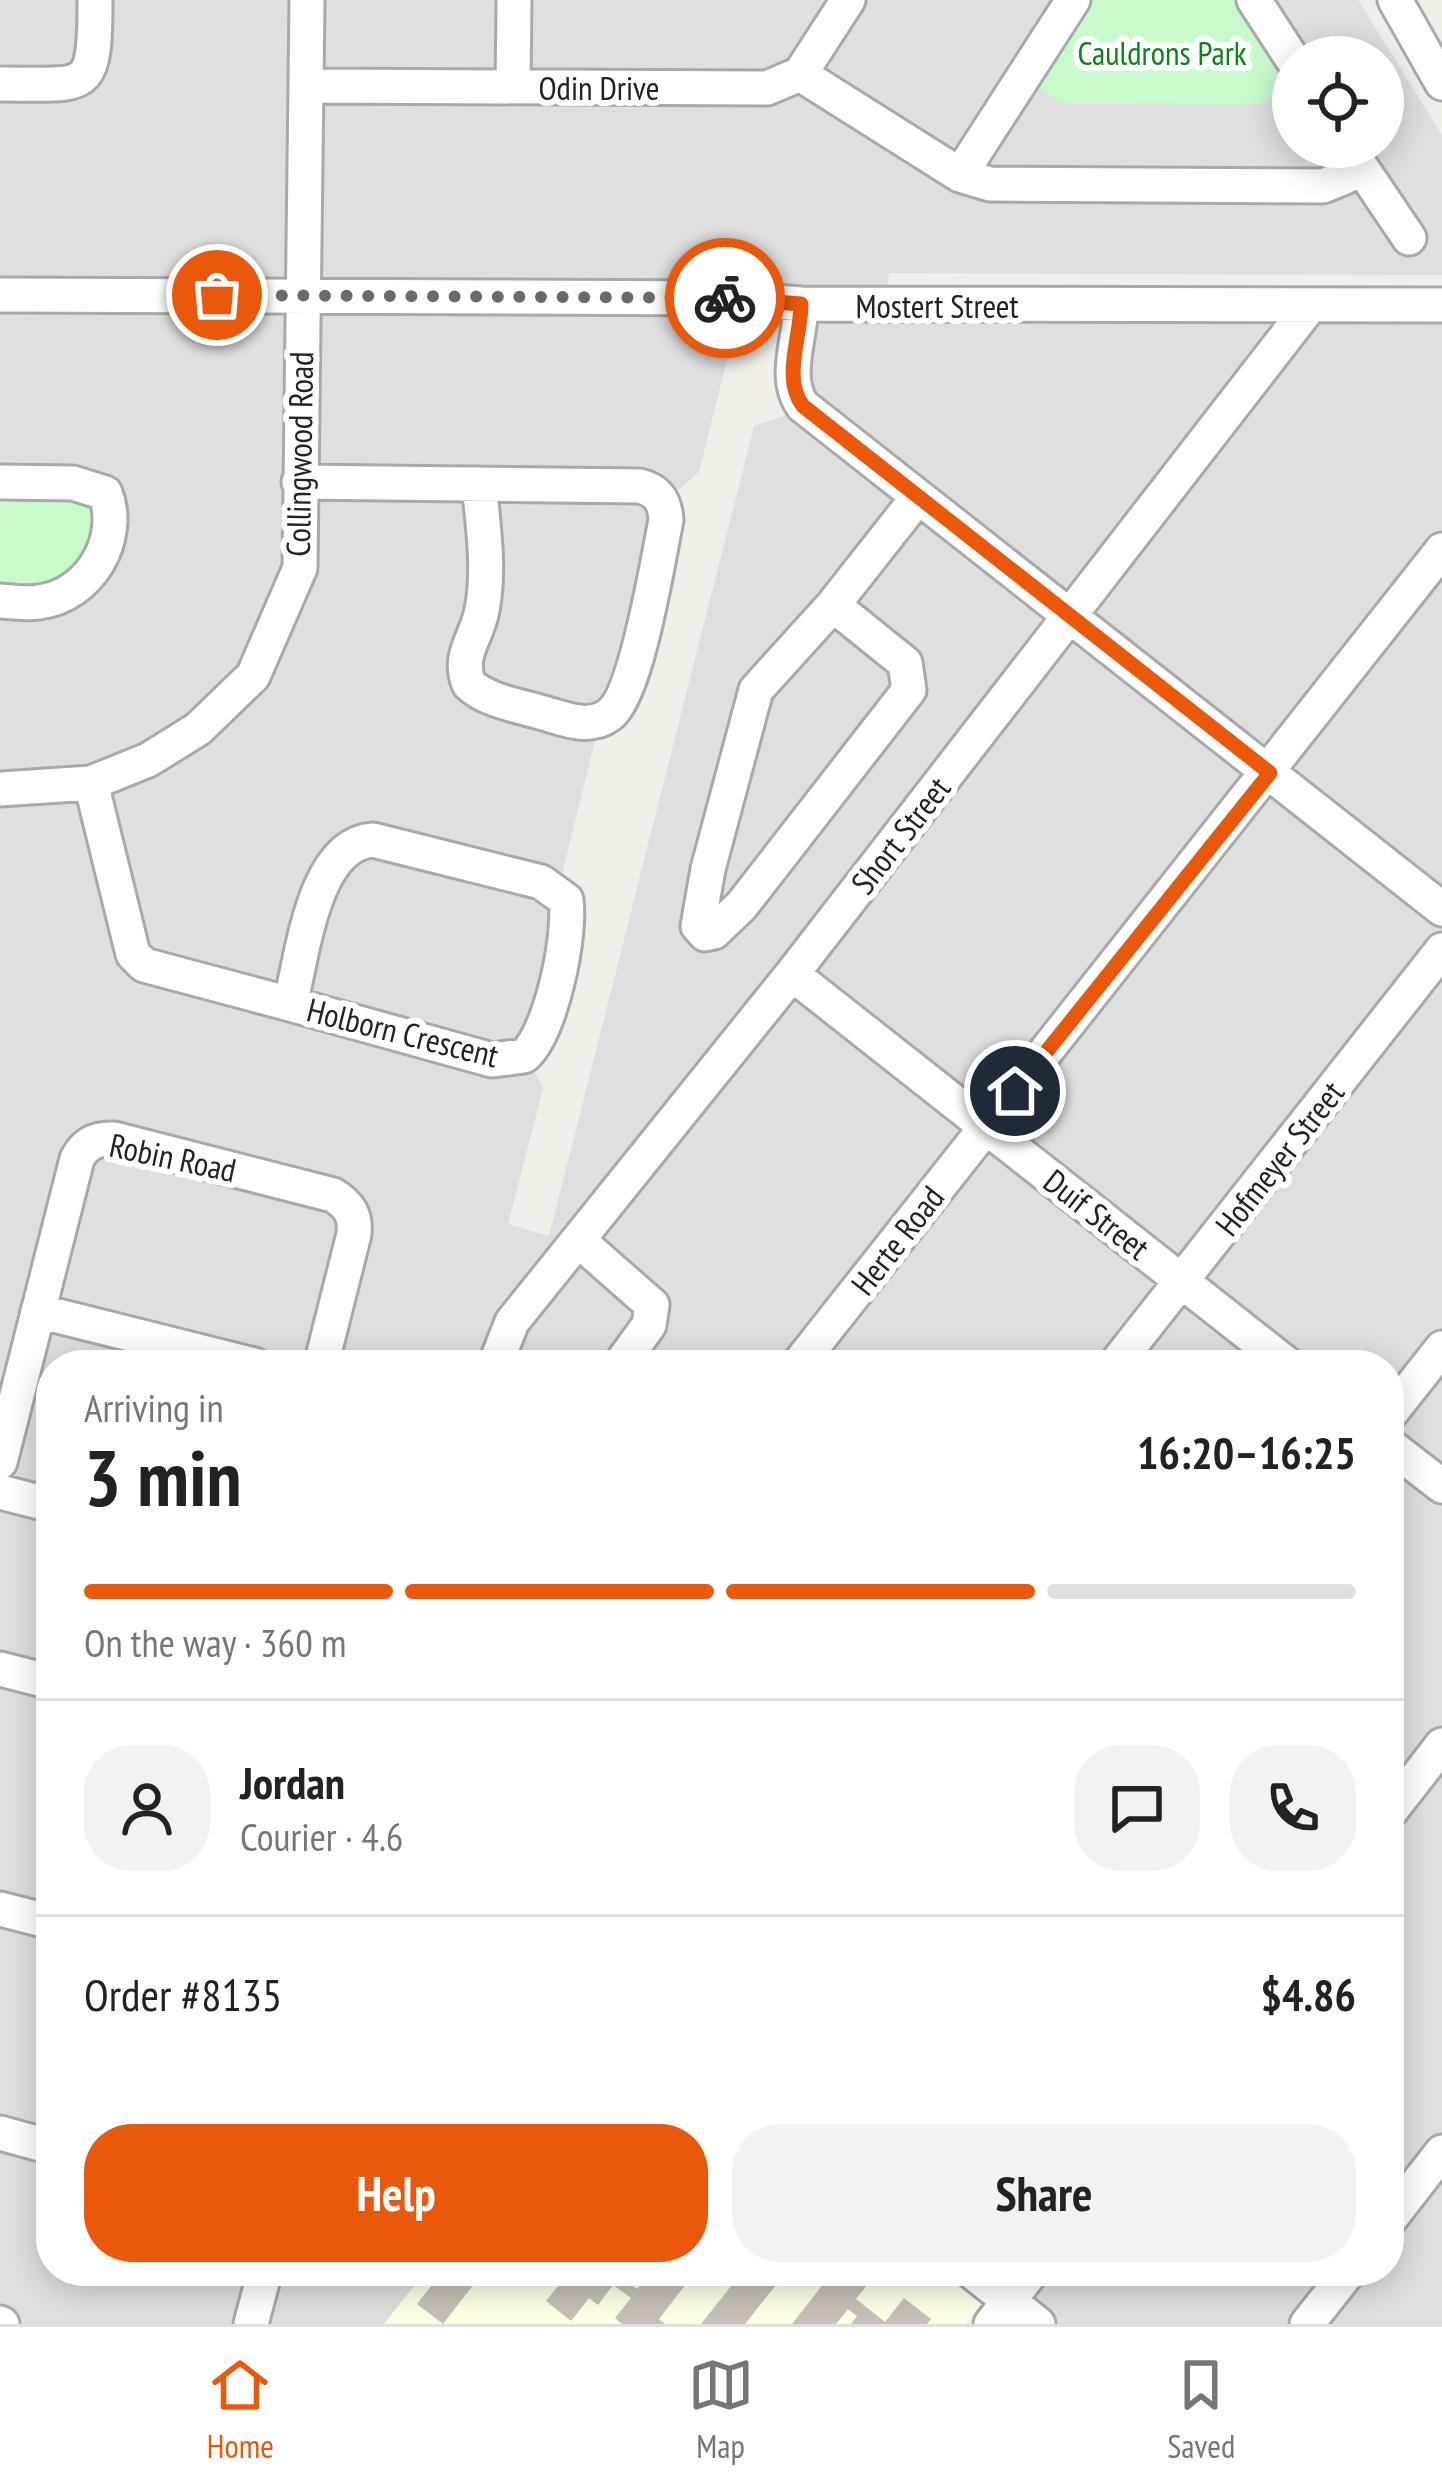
<!DOCTYPE html>
<meta charset="utf-8">
<style>
:root{--surface:#fff;--page:#f2f2f2;--text:#222;--muted:#767676;--line:#e0e0e0;--accent:#ea580c}
body{margin:0;font-family:"PT Sans Narrow",sans-serif;background:var(--page);color:var(--text);height:100vh;display:flex;flex-direction:column;font-size:45px;white-space:nowrap}
*{box-sizing:border-box;margin:0}
p{font-size:39px;color:var(--muted)}
.icon{flex:none;width:66px;height:66px;fill:none;stroke:currentColor;stroke-width:2;stroke-linecap:round;stroke-linejoin:round}
.map{position:relative;flex:1;overflow:hidden}
.sheet{position:absolute;left:36px;top:1350px;width:1368px;height:936px;display:flex;flex-direction:column;background:var(--surface);border-radius:48px;box-shadow:0 6px 30px #0003}
.sheet>*{flex:none}
.controls{position:absolute;left:1272px;top:36px;display:grid;gap:24px}
.controls a{display:grid;place-items:center;width:132px;height:132px;border-radius:50%;background:var(--surface);box-shadow:0 6px 30px #0003;font-size:60px}
.pin{position:absolute;display:grid;place-items:center;width:102px;height:102px;color:#fff;margin:-51px;border:6px solid #fff;border-radius:50%;box-shadow:0 3px 12px #0007}
.courier{position:absolute;display:grid;place-items:center;width:120px;height:120px;margin:-60px;border:9px solid #ea580c;border-radius:50%;background:#fff;color:#222;box-shadow:0 3px 15px #0007}
.head em{font-style:normal;font-weight:700}
.head div{display:flex;flex-direction:column-reverse}
.head{display:flex;align-items:center;justify-content:space-between;height:204px;padding:0 48px}
h1{font-size:78px;font-weight:700;line-height:90px}
.bar{display:grid;grid-template-columns:repeat(4,1fr);gap:18px 12px;align-content:center;height:144px;padding:0 48px}
.bar i{height:15px;border-radius:9px;background:var(--line)}
.bar .current{background:var(--accent)}
.bar p{grid-column:span 4}
.line{display:flex;align-items:center;gap:30px;padding:0 48px;border-top:3px solid var(--line)}
.line div{flex:1}
.round{display:grid;place-items:center;flex:none;width:126px;height:126px;border-radius:48px;background:var(--page)}
.button{display:flex;gap:24px;margin-top:auto;padding:24px 48px}
.button a{flex:1;height:138px;border-radius:48px;background:var(--accent);color:#fff;font-size:48px;font-weight:700;line-height:138px;text-align:center}
.button a+a{background:var(--page);color:var(--text)}
.dock{display:flex;justify-content:space-around;align-items:center;height:168px;border-top:3px solid var(--line);background:var(--surface);font-size:33px;color:var(--muted)}
.dock a{display:grid;justify-items:center;gap:6px}
.dock .current{color:var(--accent)}
.map>svg:first-child{display:block}
</style>
<div class="map">
<svg width="1442" height="2324" viewBox="0 0 1442 2324">
<rect width="100%" height="100%" fill="#f2efe9"/>
<path fill="#e0dfdf" fill-rule="evenodd" d="M0 0H1074L1259 104 1293 83V147H1383V57H1293L1253 0H1358L1442 135V275L889 273 886 305 1442 307V2324H988L1029 2271H1389V1365H51V2271H426L384 2324H0ZM729 301 800 307 803 409 754 426 549 1236 508 1224 543 1088 527 1056 570 913 563 870 596 736 667 510 665 502 699 472 727 361Z"/>
<path fill="#ffffe5" d="M426 2271H1007L965 2324H384Z"/>
<path fill="#c8facc" d="M1084 0H1241L1293 83 1259 104 1062 103 1031 83Z
M0 492H88L107 518 66 582 0 593Z"/>
<path fill="#c7bfb8" d="M443 2271H484L443 2324 417 2304Z
M570 2271H614L637 2289 652 2271H696L659 2319 665 2324H622L615 2318 631 2298 613 2285 598 2305 589 2298 571 2321 546 2301Z
M743 2271H787L745 2324H701Z
M800 2271H819L829 2278 834 2271H872L876 2274 856 2299 885 2322 904 2298 931 2319 927 2324H851L857 2316 848 2309 836 2324H792L821 2287Z"/>
<g fill="none" stroke-linecap="round" stroke-linejoin="round">
<defs>
<path id="minor" d="M1073 0 960 175 990 184 1323 186 1345 177 1351 161 1349 147
M1254 0 1293 60
M1395 0 1442 83
M800 74 960 175
M0 84C89 84 95 95 95 0
M307 86 767 88 800 74 848 0
M513 87 514 0
M1351 152 1409 238
M0 295 729 298 801 304 1442 305
M801 304C801 337 782 378 803 406L1442 909
M0 482 73 483 105 493C123 538 90 596 39 602 27 604 13 602 0 601
M299 482 640 486C659 491 665 502 666 520 658 559 637 695 609 715 590 729 567 720 547 714 522 706 488 702 469 684 457 655 477 638 482 610 490 570 483 524 479 484
M833 605 756 690 708 869 698 926 705 934 714 932 742 905 909 690 905 663 833 605 918 497
M91 783 133 954 144 965 290 1004
M0 789 91 783 148 760 198 729 253 676 300 568 307 0
M373 840 541 882 566 900C571 936 551 1033 524 1056L492 1060 290 1004C303 955 313 844 373 840Z
M792 974 1288 1365
M578 1240 652 1305 649 1325 620 1365
M38 1311 254 1365
M495 1365 512 1322 792 974 1309 307
M798 1365 1442 550
M1115 1365 1442 950
M1389 1415 1442 1348
M1389 1445 1442 1486
M0 1462 77 1159C85 1143 97 1138 114 1139L333 1195C349 1205 356 1215 354 1234L321 1365
M0 1492 51 1505
M0 1669 51 1682
M1389 1813 1442 1745
M0 1909 51 1922
M0 2133 51 2147
M1389 2220 1442 2152
M971 2271 1038 2324
M0 2323 2 2324
M251 2324 265 2271
M991 2324 1032 2271
M1307 2324 1349 2271"/>
</defs>
<use href="#minor" stroke="#a9a9a9" stroke-width="39"/>
<use href="#minor" stroke="#fff" stroke-width="33"/>
</g>
<g fill="none" stroke-linecap="round" stroke-linejoin="round">
<path stroke="#6b6a68" stroke-width="12" stroke-dasharray="0 21.6" d="M217 295 725 298"/>
<path stroke="#ea580c" stroke-width="15" d="M725 298 801 304C801 338 782 378 803 406L1270 773 1015 1091"/>
</g>
<g text-anchor="middle" dominant-baseline="central" stroke-width="12" stroke-linejoin="round" paint-order="stroke">
<g font-size="33" fill="#0c8416" stroke="#fff">
<text x="1162" y="52">Cauldrons Park</text>
</g>
<g font-size="33" fill="#222" stroke="#fff">
<text x="599" y="87">Odin Drive</text>
<text x="937" y="305">Mostert Street</text>
<text transform="translate(299 454) rotate(-89)">Collingwood Road</text>
<text transform="translate(900 835) rotate(-52)">Short Street</text>
<text transform="translate(403 1032) rotate(14)">Holborn Crescent</text>
<text transform="translate(173 1157) rotate(12)">Robin Road</text>
<text transform="translate(1279 1158) rotate(-52)">Hofmeyer Street</text>
<text transform="translate(1097 1214) rotate(38)">Duif Street</text>
<text transform="translate(897 1240) rotate(-52)">Herte Road</text>
</g>
</g>
</svg>
<div class="controls">
<a><svg class="icon" aria-label="locate" viewBox="0 0 24 24"><circle cx="12" cy="12" r="6"/><path d="M12 2v4M12 18v4M2 12h4M18 12h4"/></svg></a>
</div>
<div class="pin" style="left:217px;top:295px;background:#ea580c"><svg class="icon" aria-label="bag" viewBox="0 0 24 24"><path d="M5 8h14l-1 12H6zM9 8a3 3 0 0 1 6 0"/></svg></div>
<div class="pin" style="left:1015px;top:1091px;background:#1f2937"><svg class="icon" aria-label="home" viewBox="0 0 24 24"><path d="M3 11l9-7 9 7M6 9v11h12V9"/></svg></div>
<div class="courier" style="left:725px;top:298px"><svg class="icon" aria-label="bike" viewBox="0 0 24 24"><circle cx="6" cy="16" r="4"/><circle cx="18" cy="16" r="4"/><path d="M6 16l4-8h5l3 8M10 8l3 8H6M13 5h3"/></svg></div>
<section class="sheet">
<div class="head"><div><h1>3 min</h1><p>Arriving in</p></div><em>16:20–16:25</em></div>
<div class="bar"><i class="current"></i><i class="current"></i><i class="current"></i><i></i><p>On the way · 360 m</p></div>
<div class="line" style="height:216px"><a class="round"><svg class="icon" aria-label="person" viewBox="0 0 24 24"><circle cx="12" cy="8" r="4"/><path d="M4 21q1-7 8-7t8 7"/></svg></a><div><b>Jordan</b><p>Courier · 4.6</p></div><a class="round"><svg class="icon" aria-label="chat" viewBox="0 0 24 24"><path d="M4 5h16v11H9l-5 4z"/></svg></a><a class="round"><svg class="icon" aria-label="phone" viewBox="0 0 24 24"><path d="M5 4h4l2 5-3 2q2 4 5 5l2-3 5 2v4C11 20 4 13 5 4z"/></svg></a></div>
<div class="line" style="height:156px"><div>Order #8135</div><b>$4.86</b></div>
<div class="button"><a>Help</a><a>Share</a></div>
</section>
</div>
<nav class="dock">
<a class="current"><svg class="icon" aria-label="home" viewBox="0 0 24 24"><path d="M3 11l9-7 9 7M6 9v11h12V9"/></svg>Home</a>
<a><svg class="icon" aria-label="map" viewBox="0 0 24 24"><path d="M3 6l6-2 6 2 6-2v14l-6 2-6-2-6 2zM9 4v14M15 6v14"/></svg>Map</a>
<a><svg class="icon" aria-label="saved" viewBox="0 0 24 24"><path d="M7 4h10v16l-5-4-5 4z"/></svg>Saved</a>
</nav>
